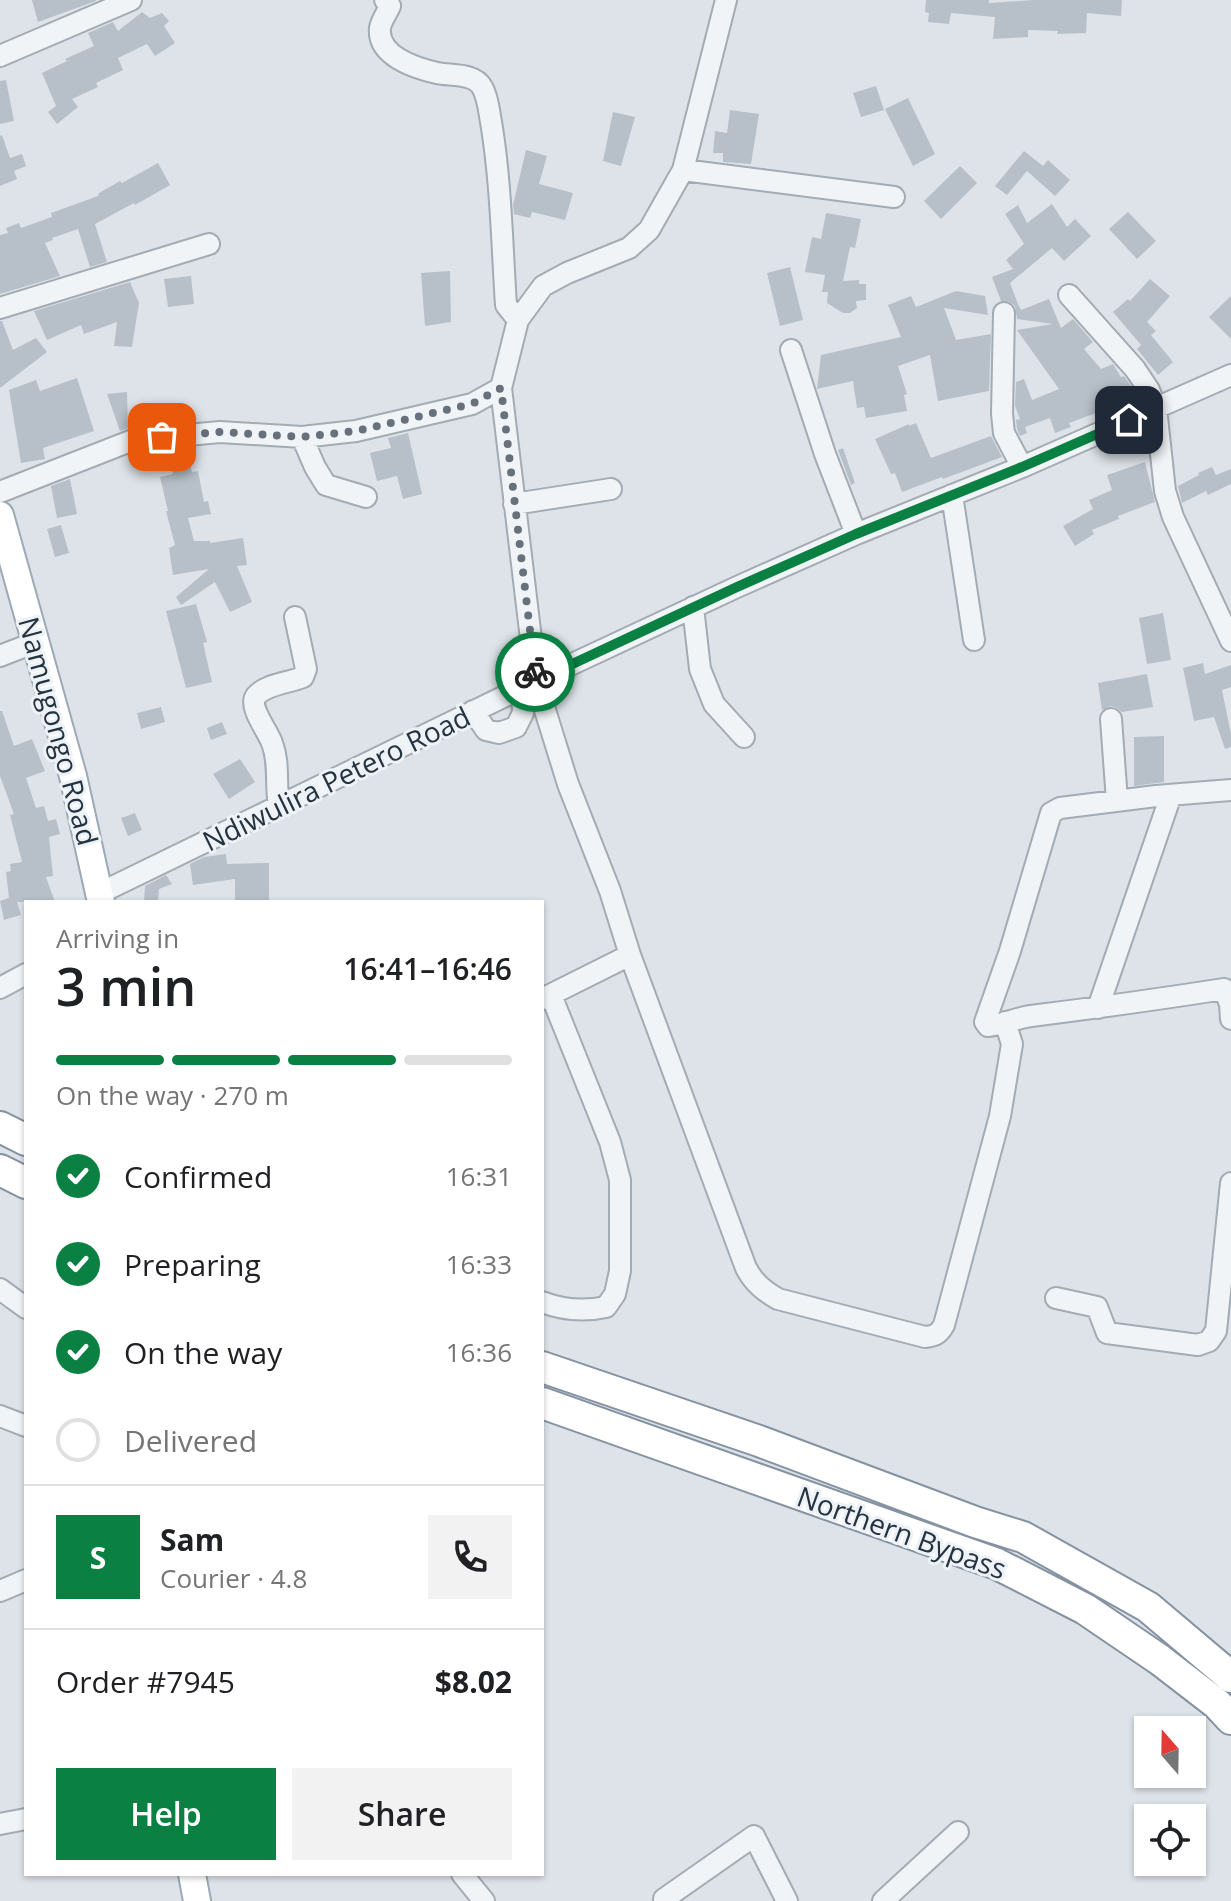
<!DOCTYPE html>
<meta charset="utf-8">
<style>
:root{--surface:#fff;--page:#f2f2f2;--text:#202124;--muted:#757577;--line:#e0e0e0;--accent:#0b8043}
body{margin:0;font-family:"Open Sans",sans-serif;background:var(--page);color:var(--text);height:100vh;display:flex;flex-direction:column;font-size:30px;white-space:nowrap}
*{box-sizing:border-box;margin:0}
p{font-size:26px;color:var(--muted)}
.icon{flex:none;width:44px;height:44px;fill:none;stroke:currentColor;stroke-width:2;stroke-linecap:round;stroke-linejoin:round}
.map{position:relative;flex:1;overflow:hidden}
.drawer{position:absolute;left:24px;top:900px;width:520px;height:976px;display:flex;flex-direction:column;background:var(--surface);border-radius:0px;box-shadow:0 2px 6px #0004}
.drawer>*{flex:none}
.needle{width:52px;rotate:340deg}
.fabs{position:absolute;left:1134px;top:1716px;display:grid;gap:16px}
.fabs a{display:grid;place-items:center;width:72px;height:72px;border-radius:0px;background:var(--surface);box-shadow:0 2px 6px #0004;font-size:40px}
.pin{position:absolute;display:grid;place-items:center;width:68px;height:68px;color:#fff;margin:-34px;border-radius:16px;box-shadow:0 4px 12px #0006}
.courier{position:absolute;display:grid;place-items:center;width:80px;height:80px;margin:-40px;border:6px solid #0b8043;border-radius:50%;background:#fff;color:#222;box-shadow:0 2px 10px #0007}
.head em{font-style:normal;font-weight:600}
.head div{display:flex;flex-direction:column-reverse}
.head{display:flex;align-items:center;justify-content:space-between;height:136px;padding:0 32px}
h1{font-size:52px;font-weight:600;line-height:60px}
.bar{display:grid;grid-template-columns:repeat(4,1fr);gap:12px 8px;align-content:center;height:96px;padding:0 32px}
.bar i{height:10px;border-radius:6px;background:var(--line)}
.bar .selected{background:var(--accent)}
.bar p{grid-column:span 4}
.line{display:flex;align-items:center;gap:20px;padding:0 32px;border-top:2px solid var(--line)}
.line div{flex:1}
.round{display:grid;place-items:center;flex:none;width:84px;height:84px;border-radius:0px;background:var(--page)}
ol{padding:0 32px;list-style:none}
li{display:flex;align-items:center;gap:24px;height:88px}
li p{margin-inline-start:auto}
li .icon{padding:8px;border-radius:50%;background:var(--accent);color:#fff;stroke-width:4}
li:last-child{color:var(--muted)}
li i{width:44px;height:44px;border:4px solid var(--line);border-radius:50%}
.primary-button{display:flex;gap:16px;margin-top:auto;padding:16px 32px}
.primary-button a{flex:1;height:92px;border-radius:0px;background:var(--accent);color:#fff;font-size:32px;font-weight:600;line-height:92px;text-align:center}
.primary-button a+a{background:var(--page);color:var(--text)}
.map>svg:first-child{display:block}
</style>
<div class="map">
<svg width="1231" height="1901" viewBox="0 0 1231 1901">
<rect width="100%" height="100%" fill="#dee3e9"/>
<path fill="#b7c0c9" d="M32 0H96V1L38 22Z
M926 0H989V3L1033 0H1122L1121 16 1087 13 1086 33 1057 34 1058 31 1028 30V37L993 39 995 17 951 13 949 24 928 22 929 13 925 12Z
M142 12 150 18 162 13 169 21 164 26 175 43 155 56 147 44 118 58 123 70 96 83 98 87 72 99 78 107 57 124 48 112 56 106 42 73 67 61 65 59 94 46 88 33 113 22 118 31Z
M6 80 14 121 0 124V81Z
M876 86 884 110 861 117 853 93Z
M908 98 935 154 913 166 885 109Z
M730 110 759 114 751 164 723 162V153H713L715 131 727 133Z
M613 112 635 117 621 166 603 161Z
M2 135 10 158 22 154 26 166 14 171 17 179 0 186V136Z
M526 150 547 156 539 184 573 193 565 220 532 212 530 218 514 214 513 205Z
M1024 151 1043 166 1048 160 1070 180 1055 196 1027 171 1007 195 995 186Z
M158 163 170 185 135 205 134 203 95 224 107 262 90 267 78 229 52 238 53 240 45 243 60 276 0 294V235L8 233 6 228 19 223 21 228 52 217 51 213 98 196 99 193 120 181 122 183Z
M960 166 977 183 941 219 924 201Z
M1052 204 1067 227 1075 219 1091 236 1064 261 1052 248 1010 283 1018 304 1021 310 1049 299 1061 328 1073 319 1093 342 1084 349 1101 369 1113 364 1121 377 1124 376 1135 392 1095 411 1096 413 1069 423 1071 427 1055 433 1050 418 1025 427 1027 433 1020 436 1017 429 1016 420 1020 419 1015 406 1016 382 1024 379 1032 400 1059 389 1017 330 1053 324 1017 319 1015 306 1010 302 1001 301 992 277 1013 269 1006 260 1024 244 1005 214 1018 205 1027 223Z
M1128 212 1156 241 1137 259 1109 229Z
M826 213 861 219 855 248 850 247 843 281 859 280V284H866V300L856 301 857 308 850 313H843L827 303 828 292H822L825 275 805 272 812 237 821 239Z
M790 267 803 320 780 326 767 273Z
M450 271 451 322 425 326 421 273Z
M191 276 194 304 168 307 164 279Z
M1150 279 1170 296 1147 322 1156 331 1151 335 1173 362 1158 375 1137 349 1141 345 1113 312 1128 299 1130 301Z
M130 282 139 303 132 347 114 346 117 322 84 334 81 325 47 340 34 311Z
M956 291 985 296 988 315 944 308 956 340 991 334 989 391 938 401 930 355 898 366 907 394 904 395 907 411 866 418 864 407 857 408 853 381 817 389 821 355 901 337 888 305 911 296 916 307Z
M1231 296V339L1209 317Z
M0 321H2L13 350 36 338 47 352 0 388Z
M77 378 94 431 43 448 45 459 21 463 9 390 36 380 40 391Z
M127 392 128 428 120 431 107 394Z
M916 423 931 458 991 436 1002 457 943 479 942 477 902 492 895 473 891 474 875 439 909 424V426Z
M408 433 422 494 403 499 397 476 377 481 370 453 391 448 388 438Z
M843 448 855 483 851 485 838 450Z
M189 461 192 472 198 471 204 502 208 501 211 514 188 518 194 541H210V543L243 538 247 565 237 566 252 602 230 612 215 582 181 605 176 597 209 569 173 575 169 548 175 545 166 511H168L160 477 173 474 171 466Z
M1145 462 1155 502 1118 516 1119 519 1092 530 1094 534 1075 546 1063 526 1093 509 1089 500 1112 490 1107 475Z
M1212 467 1216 475 1231 469V484L1208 495 1206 491 1182 503 1178 486 1199 475 1198 473Z
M70 479 77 514 57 518 51 486Z
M61 525 69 553 55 557 47 529Z
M196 604 207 642 203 643 212 682 186 688 166 611Z
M1163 613 1171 660 1147 664 1139 618Z
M1203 663 1205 674 1231 665V687L1222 690 1231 734V747L1225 749 1214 717 1194 721 1183 668Z
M1147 674 1153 707 1122 712 1117 708 1111 706 1102 710 1098 683Z
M161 707 165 722 141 729 137 713Z
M0 711H2L14 746 32 739 45 771 26 778 36 808 44 806 48 821 56 819 60 834 49 837 53 876 46 877 55 902H17L21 915 4 920 0 901 9 898 6 872 11 871 10 864 22 862 10 815 14 814 0 776Z
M222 722 227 734 211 740 207 728Z
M1164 736V782L1134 786V737Z
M240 759 255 782 229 799 213 774Z
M135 813 142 830 128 836 121 818Z
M226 854 227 864 269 863V902H235V879L193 885 190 864 204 857Z
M166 875 172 884 159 889 158 902H144L145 886Z"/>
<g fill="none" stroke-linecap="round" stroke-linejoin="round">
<defs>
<path id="minor" d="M385 0 390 6C387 13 381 21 380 28 377 56 415 68 437 73 451 76 474 73 482 87 488 97 489 111 491 122 501 181 502 245 506 305L518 320
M0 56 131 0
M683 170 894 197
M1069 295 1135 369 1149 390 1156 408 1165 491 1173 517 1231 641
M0 308 209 244
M1004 313 1002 414 1004 433 1022 467
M791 350 825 454 856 534
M501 388 536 681 568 784 610 891 630 955 542 999
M302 437 315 467 326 485 366 497
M0 492 133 440 220 432 302 437 356 431 472 404 501 388 518 320 543 286 567 273 629 248 649 230 683 170 726 0
M952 495 974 640
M514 504 611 489
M693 607 700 669 714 704 744 737
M0 656 36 642
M473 711 486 730 499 733 516 727 523 713 522 687
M1111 719 1117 801
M1231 790 1156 796 1060 808 1051 813 1010 951 985 1022 988 1026C1002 1025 1016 1018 1031 1016 1095 1008 1160 999 1224 989L1230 1004 1231 1019
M279 806C275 784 280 764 272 743 268 731 248 707 256 696 266 684 289 683 303 677L306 669 295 617
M100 893 536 681 737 587 856 534 1022 467 1231 375
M630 955 746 1268C754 1283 764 1291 778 1299L925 1337C935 1336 939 1334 944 1325L1000 1116 1012 1044 1005 1022
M0 988 26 974
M1098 1008 1171 795
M0 1289 26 1308
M1056 1298 1097 1307 1107 1333 1198 1345 1209 1341 1216 1331 1231 1183
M542 1302C563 1310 583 1312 606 1307L615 1294 620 1271V1180L610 1142 551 995
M0 1416 26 1426
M0 1591 26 1580
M0 1824 26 1819
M462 1874 484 1901
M664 1899 754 1836 787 1901
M883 1901 958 1832"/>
<path id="major" d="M0 515 73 776 101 902
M192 1874 197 1901"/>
<path id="highway" d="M0 1127 26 1140
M0 1170 26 1183
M542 1367 759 1441 975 1522 1023 1537 1148 1607 1231 1677
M542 1403 997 1564 1085 1609 1160 1660 1217 1704 1231 1719"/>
</defs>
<use href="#minor" stroke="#a3abb3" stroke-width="24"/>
<use href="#major" stroke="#9ca9b6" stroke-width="30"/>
<use href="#highway" stroke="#8492a1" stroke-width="34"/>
<use href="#minor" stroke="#f1f4f7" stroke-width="20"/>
<use href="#major" stroke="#fff" stroke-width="26"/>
<use href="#highway" stroke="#fff" stroke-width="30"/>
</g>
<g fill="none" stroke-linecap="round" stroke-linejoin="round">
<path stroke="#66717c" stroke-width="8" stroke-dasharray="0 14.4" d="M162 437 220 432 302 437 356 431 472 404 501 388 535 672"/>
<path stroke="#0b8043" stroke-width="10" d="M535 672 536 681 737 587 856 534 1022 467 1129 420"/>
</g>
<g text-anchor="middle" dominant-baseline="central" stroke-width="6" stroke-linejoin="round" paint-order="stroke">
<g font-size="28" fill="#253341" stroke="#edf2f6">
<text transform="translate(59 731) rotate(75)">Namugongo Road</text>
<text transform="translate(336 778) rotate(-26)">Ndiwulira Petero Road</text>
<text transform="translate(902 1532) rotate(20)">Northern Bypass</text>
</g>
</g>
</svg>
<div class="fabs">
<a><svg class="needle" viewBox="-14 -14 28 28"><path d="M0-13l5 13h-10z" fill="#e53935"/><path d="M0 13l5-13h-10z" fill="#757577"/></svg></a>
<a><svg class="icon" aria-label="locate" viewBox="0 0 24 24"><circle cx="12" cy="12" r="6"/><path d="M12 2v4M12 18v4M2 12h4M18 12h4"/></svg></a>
</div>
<div class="pin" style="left:162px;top:437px;background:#ea580c"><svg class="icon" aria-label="bag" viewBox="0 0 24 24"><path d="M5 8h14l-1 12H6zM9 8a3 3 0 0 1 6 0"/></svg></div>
<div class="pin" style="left:1129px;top:420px;background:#1f2937"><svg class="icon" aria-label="home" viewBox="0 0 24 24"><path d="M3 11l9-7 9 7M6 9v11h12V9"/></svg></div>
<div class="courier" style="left:535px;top:672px"><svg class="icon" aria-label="bike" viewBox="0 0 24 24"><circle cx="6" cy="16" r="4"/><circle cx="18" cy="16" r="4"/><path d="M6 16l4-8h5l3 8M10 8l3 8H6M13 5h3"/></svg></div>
<section class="drawer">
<div class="head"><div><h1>3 min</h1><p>Arriving in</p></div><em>16:41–16:46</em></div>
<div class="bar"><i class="selected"></i><i class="selected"></i><i class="selected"></i><i></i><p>On the way · 270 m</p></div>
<ol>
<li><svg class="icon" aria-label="check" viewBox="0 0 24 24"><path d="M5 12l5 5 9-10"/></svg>Confirmed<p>16:31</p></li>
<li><svg class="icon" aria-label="check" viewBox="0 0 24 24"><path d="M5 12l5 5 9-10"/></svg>Preparing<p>16:33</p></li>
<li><svg class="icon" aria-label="check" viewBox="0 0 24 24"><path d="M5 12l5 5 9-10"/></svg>On the way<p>16:36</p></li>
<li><i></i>Delivered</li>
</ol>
<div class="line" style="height:144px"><b class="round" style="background:var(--accent);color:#fff">S</b><div><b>Sam</b><p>Courier · 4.8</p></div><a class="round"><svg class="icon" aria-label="phone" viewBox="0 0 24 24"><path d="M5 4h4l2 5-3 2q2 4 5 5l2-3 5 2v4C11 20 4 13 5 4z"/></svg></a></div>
<div class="line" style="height:104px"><div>Order #7945</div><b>$8.02</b></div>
<div class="primary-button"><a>Help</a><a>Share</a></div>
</section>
</div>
